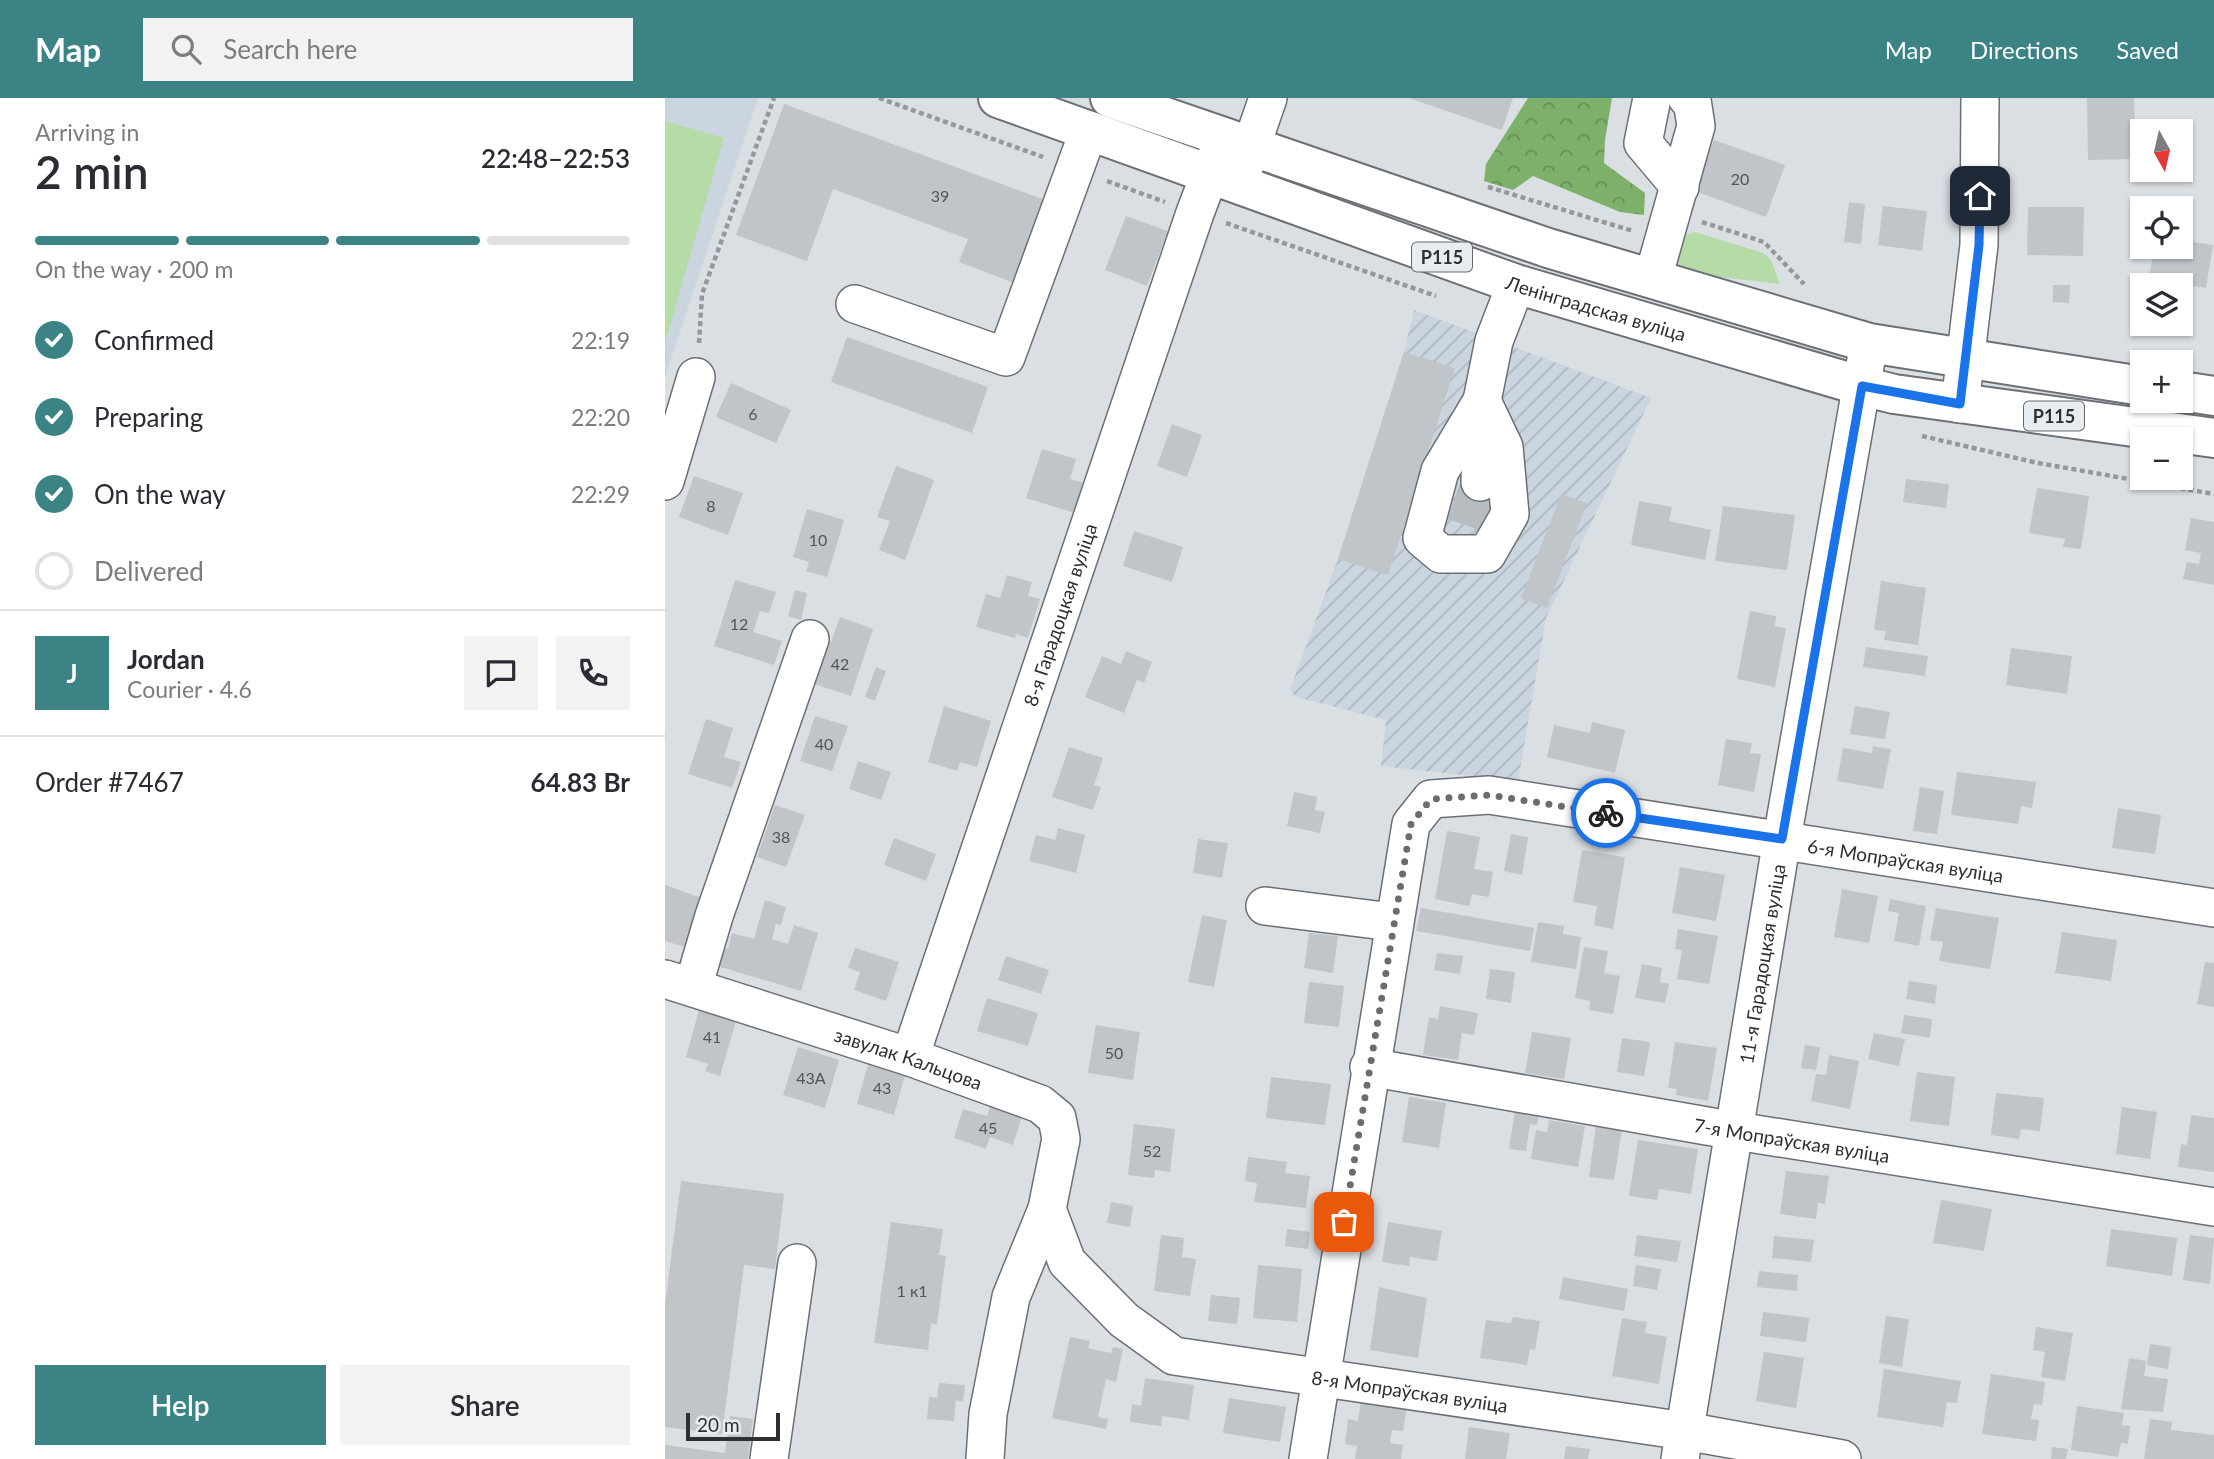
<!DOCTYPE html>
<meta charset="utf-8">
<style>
:root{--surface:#fff;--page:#f2f2f3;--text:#2b2b33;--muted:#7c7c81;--line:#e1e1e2;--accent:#3b8385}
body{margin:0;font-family:Lato,sans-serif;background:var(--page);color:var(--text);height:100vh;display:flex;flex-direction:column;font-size:26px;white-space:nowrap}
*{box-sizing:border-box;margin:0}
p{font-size:23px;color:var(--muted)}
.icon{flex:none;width:38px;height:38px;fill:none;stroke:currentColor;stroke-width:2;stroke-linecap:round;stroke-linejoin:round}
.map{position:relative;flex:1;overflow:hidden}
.drawer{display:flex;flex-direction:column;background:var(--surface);width:665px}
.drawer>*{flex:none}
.needle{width:46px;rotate:172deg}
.tools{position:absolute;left:1465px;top:21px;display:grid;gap:14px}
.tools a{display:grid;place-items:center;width:63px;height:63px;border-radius:0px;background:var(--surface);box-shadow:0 2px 5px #0004;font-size:35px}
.scale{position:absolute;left:21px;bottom:18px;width:94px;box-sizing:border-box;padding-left:7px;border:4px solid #2d2f31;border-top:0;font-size:19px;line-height:24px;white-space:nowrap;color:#2d2f31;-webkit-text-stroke:5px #e7ecf1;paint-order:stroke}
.pin{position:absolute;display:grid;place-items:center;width:60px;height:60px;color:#fff;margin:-30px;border-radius:14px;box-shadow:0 4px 10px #0006}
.courier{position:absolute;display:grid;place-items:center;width:70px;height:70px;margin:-35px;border:5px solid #1a73e8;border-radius:50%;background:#fff;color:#222;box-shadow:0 2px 9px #0007}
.head em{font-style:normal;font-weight:600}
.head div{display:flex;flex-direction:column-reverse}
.head{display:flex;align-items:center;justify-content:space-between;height:119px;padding:0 35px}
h1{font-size:46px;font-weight:600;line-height:52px}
.bar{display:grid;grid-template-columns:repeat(4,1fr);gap:10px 7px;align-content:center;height:84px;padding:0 35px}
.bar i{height:9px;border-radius:5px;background:var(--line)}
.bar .on{background:var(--accent)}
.bar p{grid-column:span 4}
.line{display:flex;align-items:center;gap:18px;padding:0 35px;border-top:2px solid var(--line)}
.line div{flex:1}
.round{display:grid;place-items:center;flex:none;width:74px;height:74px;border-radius:0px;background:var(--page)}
ol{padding:0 35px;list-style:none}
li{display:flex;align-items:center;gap:21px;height:77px}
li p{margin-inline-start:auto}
li .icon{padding:7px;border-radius:50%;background:var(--accent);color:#fff;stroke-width:4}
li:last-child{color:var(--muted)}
li i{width:38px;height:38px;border:4px solid var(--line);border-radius:50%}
.primary-button{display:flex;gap:14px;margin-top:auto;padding:14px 35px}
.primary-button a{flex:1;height:80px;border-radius:0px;background:var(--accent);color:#fff;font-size:28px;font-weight:600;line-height:80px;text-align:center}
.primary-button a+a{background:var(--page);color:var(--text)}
header{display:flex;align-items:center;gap:42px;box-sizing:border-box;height:98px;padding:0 35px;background:var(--accent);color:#fff}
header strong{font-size:33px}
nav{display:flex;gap:38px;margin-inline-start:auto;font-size:24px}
.search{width:490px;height:63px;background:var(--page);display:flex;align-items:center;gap:18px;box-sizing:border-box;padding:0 24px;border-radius:0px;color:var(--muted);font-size:26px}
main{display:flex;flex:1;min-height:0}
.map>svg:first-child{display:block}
</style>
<header>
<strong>Map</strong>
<div class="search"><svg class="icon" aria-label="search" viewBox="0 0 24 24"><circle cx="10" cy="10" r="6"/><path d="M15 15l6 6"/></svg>Search here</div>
<nav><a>Map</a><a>Directions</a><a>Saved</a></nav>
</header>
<main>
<section class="drawer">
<div class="head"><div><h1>2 min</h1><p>Arriving in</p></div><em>22:48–22:53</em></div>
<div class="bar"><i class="on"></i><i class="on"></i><i class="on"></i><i></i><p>On the way · 200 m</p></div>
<ol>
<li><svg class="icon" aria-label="check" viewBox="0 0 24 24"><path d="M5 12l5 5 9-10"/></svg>Confirmed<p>22:19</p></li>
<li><svg class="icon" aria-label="check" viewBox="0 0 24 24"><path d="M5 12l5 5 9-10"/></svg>Preparing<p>22:20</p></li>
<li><svg class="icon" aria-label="check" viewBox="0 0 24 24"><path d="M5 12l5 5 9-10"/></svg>On the way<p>22:29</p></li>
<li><i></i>Delivered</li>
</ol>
<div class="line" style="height:126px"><b class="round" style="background:var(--accent);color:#fff">J</b><div><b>Jordan</b><p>Courier · 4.6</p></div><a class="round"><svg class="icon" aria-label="chat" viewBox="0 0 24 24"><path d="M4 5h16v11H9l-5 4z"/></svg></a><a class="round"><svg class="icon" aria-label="phone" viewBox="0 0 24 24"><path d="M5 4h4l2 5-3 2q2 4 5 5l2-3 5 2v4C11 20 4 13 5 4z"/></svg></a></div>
<div class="line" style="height:91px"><div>Order #7467</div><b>64.83 Br</b></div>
<div class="primary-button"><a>Help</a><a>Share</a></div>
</section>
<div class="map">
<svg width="1549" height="1361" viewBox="0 0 1549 1361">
<defs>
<pattern id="industrial-furrows" width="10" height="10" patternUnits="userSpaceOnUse" patternTransform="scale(1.75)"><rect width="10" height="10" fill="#cad5df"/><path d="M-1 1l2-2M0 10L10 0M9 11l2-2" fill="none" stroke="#aeb7c0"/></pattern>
<pattern id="forest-crowns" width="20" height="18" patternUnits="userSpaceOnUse" patternTransform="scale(1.75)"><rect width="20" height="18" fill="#7db068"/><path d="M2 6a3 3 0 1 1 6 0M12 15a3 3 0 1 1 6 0" fill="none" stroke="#679056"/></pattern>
</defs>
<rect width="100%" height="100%" fill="#dadfe4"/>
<path fill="#cad5df" d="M0 0H93L0 279Z"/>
<path fill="url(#industrial-furrows)" d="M749 212 986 300 881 520 853 683 716 668 721 622 631 599 625 592 673 461 739 254Z"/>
<path fill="#b5dba7" d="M0 23 59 40 0 245Z
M1030 134 1098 155 1106 162 1115 186 1014 174 1006 165 1010 140Z"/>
<path fill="url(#forest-crowns)" d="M863 0H947L940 42 939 65 980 95 979 117 955 114 868 78 848 92 819 83 821 66Z"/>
<path fill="#c0c5ca" d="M744 0H848L837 32Z
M1422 0H1469L1471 61 1423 62Z
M119 6 383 103 352 186 294 164 303 141 168 91 142 163 71 137Z
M1049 42 1120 67 1101 119 1030 93Z
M1184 104 1200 106 1196 146 1179 144Z
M1218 108 1262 113 1257 153 1213 147Z
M1363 109H1419L1418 158 1362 157Z
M461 118 503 133 482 188 440 172Z
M1516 142 1548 147 1541 190 1484 181 1489 149H1516Z
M1388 187H1405L1404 205 1388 204Z
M182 239 323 289 307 335 166 284Z
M739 254 790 270 723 477 673 461Z
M66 285 126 312 111 345 51 319Z
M507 326 537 337 522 379 492 368Z
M377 351 411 361 405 381 419 385 410 415 361 400Z
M231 368 269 382 240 462 214 452 225 423 212 419Z
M29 378 78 395 63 437 14 419Z
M803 380 830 390 814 432 787 422Z
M1241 381 1284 386 1281 410 1238 404Z
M1372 390 1424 398 1416 451 1398 449 1400 441 1364 435Z
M896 396 922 405 882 510 856 500Z
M974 403 1007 409 1004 423 1046 432 1040 462 966 447Z
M1058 408 1130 417 1122 472 1050 463Z
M142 411 179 422 162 479 141 473 144 464 128 459Z
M1526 420 1549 424V487L1518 481 1522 464 1534 466 1536 455 1520 452Z
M469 433 518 449 507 484 458 468Z
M342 477 367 484 363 498 375 501 363 540 351 536 350 540 311 529 321 496 335 500Z
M70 482 111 494 104 515 95 513 88 534 117 543 109 567 49 548Z
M1216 483 1261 490 1253 547 1219 542 1221 533 1209 532Z
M130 492 142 495 136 522 123 518Z
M1085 513 1111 518 1110 528 1121 530 1110 589 1072 581Z
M175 519 208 531 186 598 146 585 160 542 166 544Z
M1201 549 1263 558 1260 578 1198 569Z
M1346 550 1407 558 1402 596 1341 587Z
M461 553 487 564 479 585 472 582 459 615 420 599 437 558 456 566Z
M211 569 221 573 210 603 200 599Z
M279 608 326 623 312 669 295 664 292 673 263 664Z
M1190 608 1225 614 1220 641 1185 636Z
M150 618 183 628 167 673 135 663Z
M41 621 68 630 59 659 76 664 67 690 23 676Z
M927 624 960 632 950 675 882 659 889 627 925 635Z
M1061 641 1087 645 1085 655 1096 656 1089 694 1053 687Z
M1208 648 1226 651 1218 691 1172 683 1178 650 1207 655Z
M404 649 438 660 429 687 436 689 428 712 387 699Z
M193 663 226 674 216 702 184 691Z
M1292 674 1371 684 1367 710 1356 708 1353 726 1286 717Z
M1255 689 1279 693 1272 736 1248 733Z
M629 694 652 699 650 712 660 714 655 735 622 728Z
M110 707 140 717 121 769 92 759Z
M1453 710 1496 717 1490 756 1447 750Z
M393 730 420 737 411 775 364 763 371 737 390 742Z
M782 733 815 739 809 771 828 774 824 799 807 796 804 808 770 801Z
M846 736 863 739 857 777 839 773Z
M229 740 271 756 261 783 219 767Z
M533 741 563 745 557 780 528 775Z
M917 752 960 759 948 831 929 827 932 808 908 804Z
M1015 769 1060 777 1051 823 1007 815Z
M0 787 37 800 20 849 0 843Z
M1177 791 1213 798 1204 845 1169 839Z
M1225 801 1261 808 1254 848 1229 843 1234 815 1223 813Z
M100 802 121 809 116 827 111 826 107 841 123 846 129 827 153 835 136 893 46 866 51 847 63 851 67 835 89 841Z
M756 810 869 830 865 853 751 833Z
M1271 810 1334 820 1325 871 1274 863 1278 844 1265 842Z
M537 817 562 822 549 889 523 884Z
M873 824 899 828 898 836 916 839 911 871 866 864Z
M1013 831 1053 838 1044 886 1012 881 1017 852 1010 851Z
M1397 834 1452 842 1446 883 1390 875Z
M644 835 673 838 668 875 639 870Z
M919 849 943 853 939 875 955 878 948 916 924 912 925 903 910 900Z
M190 850 234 864 221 903 189 892 195 874 183 870Z
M772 855 798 858 795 876 769 872Z
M341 858 384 872 376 896 333 882Z
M1540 864 1549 865V909L1532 906Z
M977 866 997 870 995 884 1004 886 1000 905 970 900Z
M825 871 850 874 846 905 821 901Z
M1244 883 1272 887 1270 906 1241 901Z
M644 884 679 888 674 929 639 925Z
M322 900 373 915 363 948 312 933Z
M36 905 73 916 55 978 40 973 43 966 21 959Z
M775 908 813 915 809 937 797 935 793 962 758 957 764 919 773 921Z
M1239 917 1267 921 1265 940 1236 935Z
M431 927 475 934 468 982 423 975Z
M867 934 906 940 899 981 860 975Z
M1209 935 1240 941 1234 968 1203 961Z
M957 940 985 944 979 978 952 974Z
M1010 944 1052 950 1043 1003 1011 997 1012 991 1003 990Z
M1140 947 1155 949 1151 972 1136 970Z
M133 949 174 962 160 1010 118 997Z
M1164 957 1194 963 1185 1011 1146 1003 1151 976 1161 977Z
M204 963 241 973 229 1017 192 1006Z
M1252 974 1290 979 1284 1028 1245 1023Z
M606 979 666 986 660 1027 601 1020Z
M1331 995 1379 1000 1375 1033 1356 1031 1354 1041 1326 1037Z
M744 999 781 1005 774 1050 737 1044Z
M326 1005 358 1015 348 1047 325 1039 321 1051 289 1040 298 1011 322 1018Z
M1457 1009 1492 1014 1485 1061 1451 1056Z
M850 1012 874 1016 872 1027 865 1026 861 1053 844 1051Z
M1526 1017 1549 1020V1074L1513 1069 1516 1046 1522 1047Z
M884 1022 920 1028 913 1069 866 1061 871 1032 882 1034Z
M469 1026 510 1031 505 1074 490 1072 489 1080 463 1077Z
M931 1027 957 1031 949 1082 924 1079Z
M973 1042 1033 1051 1026 1096 994 1091 992 1102 964 1098Z
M583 1059 622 1064 620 1075 645 1078 641 1110 589 1104 592 1085 580 1083Z
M1121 1073 1164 1078 1160 1106 1153 1105 1151 1121 1115 1116Z
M16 1083 119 1096 110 1171 79 1167 57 1336 0 1329V1207Z
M1276 1102 1327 1111 1319 1153 1268 1145Z
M446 1104 468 1108 465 1129 442 1125Z
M226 1124 278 1131 274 1157 281 1158 272 1227 266 1225 263 1252 209 1245Z
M723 1124 777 1133 772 1163 745 1159 744 1168 717 1164Z
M622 1131 645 1134 643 1151 620 1148Z
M1446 1131 1512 1140 1507 1178 1441 1168Z
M496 1137 519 1140 517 1159 531 1161 525 1198 489 1193Z
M972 1137 1016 1143 1012 1164 969 1158Z
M1525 1137 1549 1140 1545 1186 1518 1182Z
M1109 1138 1149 1142 1146 1164 1107 1160Z
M593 1167 637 1171 632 1224 588 1220Z
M971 1167 996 1171 992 1192 968 1188Z
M1094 1173 1133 1177 1132 1193 1092 1189Z
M898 1179 963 1191 959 1213 894 1201Z
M714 1189 762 1200 753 1260 705 1252Z
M546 1197 575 1200 572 1226 543 1223Z
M1098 1214 1144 1220 1141 1244 1095 1238Z
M1221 1218 1244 1221 1237 1269 1214 1265Z
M848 1219 875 1223 870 1252 865 1251 862 1267 815 1260 821 1222 846 1225Z
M957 1220 982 1224 980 1235 1002 1239 994 1286 947 1278Z
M1371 1229 1408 1235 1400 1283 1376 1279 1380 1254 1368 1252Z
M405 1239 425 1243 423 1250 446 1255 448 1249 458 1251 451 1284 441 1281 433 1319 443 1321 441 1331 387 1320Z
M1485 1246 1506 1249 1503 1271 1482 1267Z
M1099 1254 1139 1260 1131 1310 1091 1303Z
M1464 1260 1481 1263 1479 1278 1503 1281 1498 1314 1456 1311Z
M1219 1271 1296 1283 1292 1305 1282 1304 1278 1329 1212 1319Z
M1326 1276 1380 1284 1377 1307 1369 1306 1366 1321 1374 1322 1371 1343 1317 1336Z
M480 1280 529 1287 524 1322 497 1318 496 1328 465 1324 467 1306 476 1308Z
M274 1285 300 1287 298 1304 291 1302 289 1323 262 1321 264 1299 272 1300Z
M564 1300 621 1309 615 1344 558 1335Z
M696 1301 742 1307 738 1333 727 1332 725 1345 738 1347 736 1361H690L692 1348 680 1346 683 1321 693 1323Z
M1412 1308 1459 1315 1457 1327 1465 1328 1463 1346 1456 1345 1453 1359 1406 1352Z
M65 1318 88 1321 83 1361H0V1347L60 1355Z
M1485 1321 1507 1324 1506 1332 1549 1337V1361H1479Z
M804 1329 845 1335 841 1361H800Z
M901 1348 925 1351 923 1361H899Z
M1387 1349 1403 1351 1401 1361H1386Z"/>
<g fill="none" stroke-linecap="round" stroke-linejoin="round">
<path stroke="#b7bcc0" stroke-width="37" stroke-dasharray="37 18" stroke-linecap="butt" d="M800 427 815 384"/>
<defs>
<g id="minor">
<path d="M987 0 978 45 1015 89"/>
<path d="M576 78 603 0"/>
<path d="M988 180 1031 28 1027 2 1022 0"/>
<path d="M190 206 341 259 424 32"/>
<path d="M817 303 839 349 845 416 822 456H776L757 440 775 373Z"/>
<path d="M1295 306 1314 147 1315 0"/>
<path d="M0 383 31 279"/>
<path d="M815 384 817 303 829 243 851 186"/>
<path d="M600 808 727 824"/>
<path id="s1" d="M0 881 245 959 375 1006 392 1020 396 1041 382 1111 346 1199 323 1316 320 1361"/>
<path d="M28 889 49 818 145 541"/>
<path id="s2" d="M245 959 530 115 559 39"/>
<path id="s3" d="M704 969 1059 1031 1549 1109"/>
<path id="s4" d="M382 1111 402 1164 459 1222 509 1258 1020 1333 1177 1361"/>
<path d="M104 1361 132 1165"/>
<path id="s5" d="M643 1361 746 726 766 701 824 697 1549 810"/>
<path id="s6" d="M1015 1361 1117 741 1204 245"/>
</g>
<g id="major">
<path id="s7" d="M333 0 851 186 1197 288 1229 296 1549 340"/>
<path d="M445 0 883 150 1204 245 1477 288"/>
<path d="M1516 293 1549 298"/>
</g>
</defs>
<use href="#minor" stroke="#6c7075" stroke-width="40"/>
<use href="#major" stroke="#6c7075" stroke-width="42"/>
<path stroke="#94989b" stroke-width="4.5" stroke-dasharray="5 3.5" stroke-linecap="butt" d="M214 0 378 59
M442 83 500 104
M823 89 968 133
M1037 124 1099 144 1139 186
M561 125 771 198
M34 245 37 196 109 0
M1257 338 1373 365 1549 396"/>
<use href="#minor" stroke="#fff" stroke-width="37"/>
<use href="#major" stroke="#fff" stroke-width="38"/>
</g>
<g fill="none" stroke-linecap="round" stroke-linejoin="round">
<path stroke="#6a6d70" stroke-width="7" stroke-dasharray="0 12.6" d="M679 1124 746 726 766 701 824 697 941 715"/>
<path stroke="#1a73e8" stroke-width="9" d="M941 715 1117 741 1197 288 1295 306 1314 147 1315 98"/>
</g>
<g text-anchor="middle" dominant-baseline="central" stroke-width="6" stroke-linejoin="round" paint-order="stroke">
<g font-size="16" fill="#525457">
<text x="1075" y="80">20</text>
<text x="275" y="97">39</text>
<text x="88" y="315">6</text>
<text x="46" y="407">8</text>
<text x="153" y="441">10</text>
<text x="74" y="525">12</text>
<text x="175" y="565">42</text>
<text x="159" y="645">40</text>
<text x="116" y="738">38</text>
<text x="47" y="938">41</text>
<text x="449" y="954">50</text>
<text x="146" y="979">43А</text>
<text x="217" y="989">43</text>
<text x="323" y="1029">45</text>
<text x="487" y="1052">52</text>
<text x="247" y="1192">1 к1</text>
</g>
<g fill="#e7ecf1" stroke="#65686b" stroke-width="2">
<rect x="747" y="144.5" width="60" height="29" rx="5"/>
<rect x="1359" y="303.5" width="60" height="29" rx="5"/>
</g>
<g font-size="18" font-weight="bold" fill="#2d2f31">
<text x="777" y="159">Р115</text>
<text x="1389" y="318">Р115</text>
</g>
<g font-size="19" fill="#2d2f31" stroke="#e7ecf1">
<text stroke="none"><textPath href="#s7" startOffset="634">Ленінградская вуліца</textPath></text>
<text stroke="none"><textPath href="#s2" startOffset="467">8-я Гарадоцкая вуліца</textPath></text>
<text stroke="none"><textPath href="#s5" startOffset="1155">6-я Мопраўская вуліца</textPath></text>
<text stroke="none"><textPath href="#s6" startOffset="502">11-я Гарадоцкая вуліца</textPath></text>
<text stroke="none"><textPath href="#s1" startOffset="256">завулак Кальцова</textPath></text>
<text stroke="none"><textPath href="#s3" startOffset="429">7-я Мопраўская вуліца</textPath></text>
<text stroke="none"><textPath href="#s4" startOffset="438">8-я Мопраўская вуліца</textPath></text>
</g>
</g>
</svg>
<div class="tools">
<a><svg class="needle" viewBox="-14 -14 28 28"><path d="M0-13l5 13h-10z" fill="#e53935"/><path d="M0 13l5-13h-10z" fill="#7c7c81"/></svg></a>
<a><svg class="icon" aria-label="locate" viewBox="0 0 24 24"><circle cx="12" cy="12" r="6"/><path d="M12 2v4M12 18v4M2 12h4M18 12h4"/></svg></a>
<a><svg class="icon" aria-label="layers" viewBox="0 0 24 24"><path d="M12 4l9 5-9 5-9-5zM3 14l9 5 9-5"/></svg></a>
<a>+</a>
<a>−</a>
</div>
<div class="scale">20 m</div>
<div class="pin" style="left:679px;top:1124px;background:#ea580c"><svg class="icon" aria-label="bag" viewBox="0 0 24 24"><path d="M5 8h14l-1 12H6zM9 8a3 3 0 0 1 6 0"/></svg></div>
<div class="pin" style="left:1315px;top:98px;background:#1f2937"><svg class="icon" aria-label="home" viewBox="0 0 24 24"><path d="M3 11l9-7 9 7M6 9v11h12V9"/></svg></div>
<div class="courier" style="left:941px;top:715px"><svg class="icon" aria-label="bike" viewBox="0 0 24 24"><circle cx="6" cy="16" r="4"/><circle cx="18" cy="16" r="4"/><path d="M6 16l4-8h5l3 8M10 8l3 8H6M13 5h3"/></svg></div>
</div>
</main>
